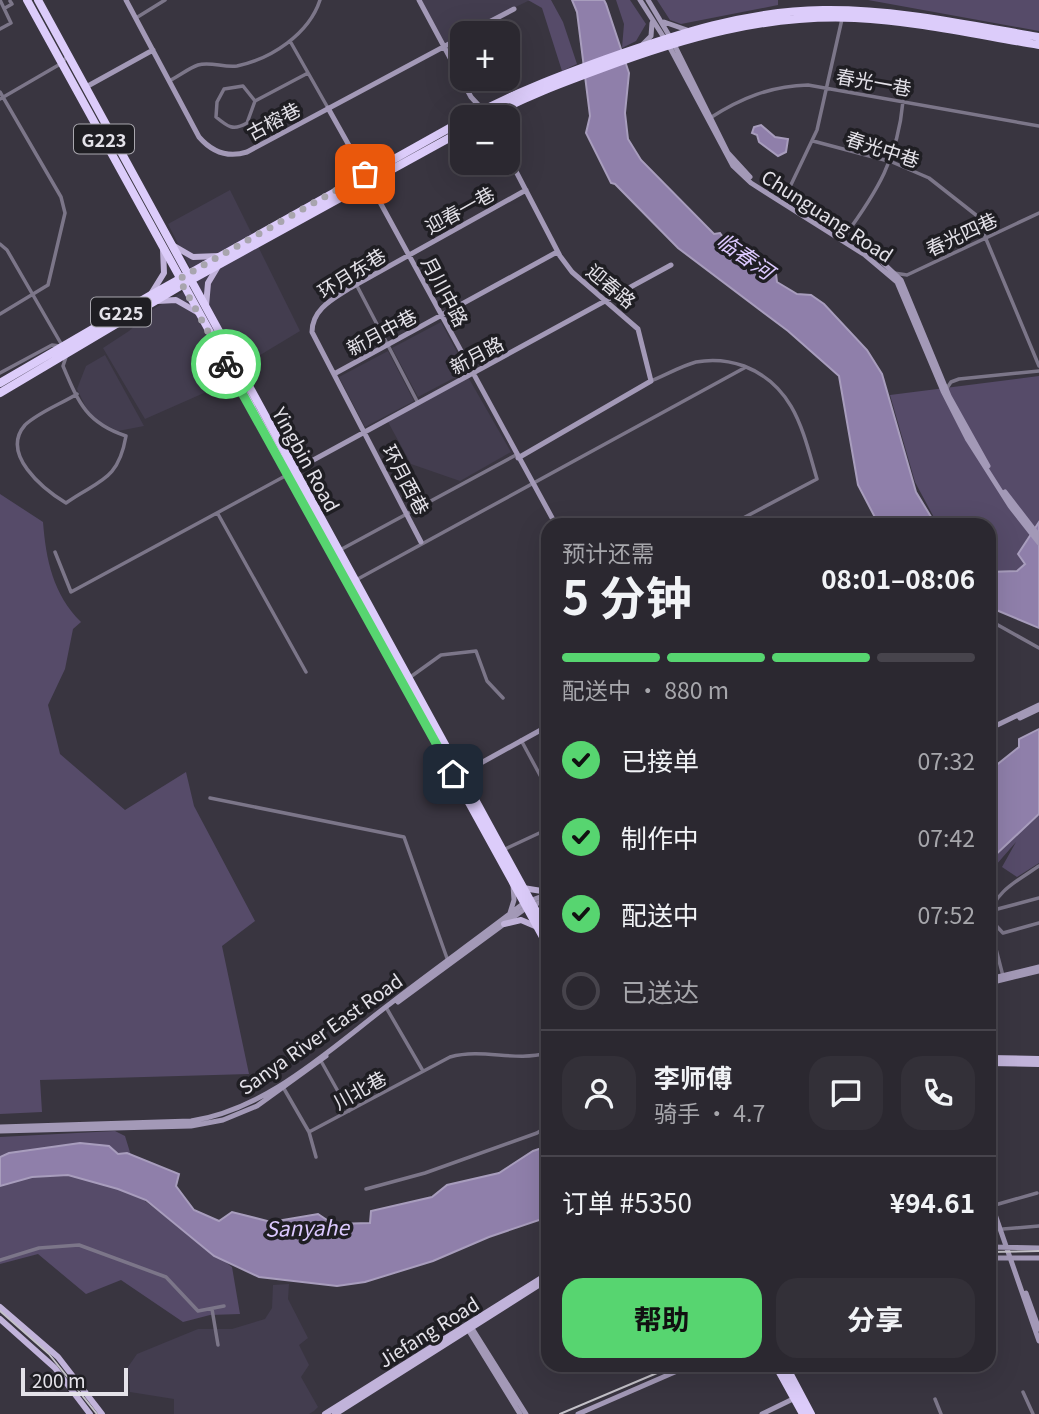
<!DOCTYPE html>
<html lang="zh">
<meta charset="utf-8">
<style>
:root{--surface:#2b2830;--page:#333038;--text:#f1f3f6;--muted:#a6a6ab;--line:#47444c;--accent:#57d570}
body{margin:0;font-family:Georgia,"Noto Sans SC",serif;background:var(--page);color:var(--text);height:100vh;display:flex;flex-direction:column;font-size:26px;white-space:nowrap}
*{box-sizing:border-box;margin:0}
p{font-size:23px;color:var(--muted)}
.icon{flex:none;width:38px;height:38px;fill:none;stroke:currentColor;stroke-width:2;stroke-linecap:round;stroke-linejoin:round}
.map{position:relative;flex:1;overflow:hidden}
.sheet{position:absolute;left:541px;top:518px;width:455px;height:854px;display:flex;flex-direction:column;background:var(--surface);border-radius:21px;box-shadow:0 7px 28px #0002,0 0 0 2px var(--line)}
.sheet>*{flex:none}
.fabs{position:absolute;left:450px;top:21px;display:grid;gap:14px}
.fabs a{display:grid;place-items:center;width:70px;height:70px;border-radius:14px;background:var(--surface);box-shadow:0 7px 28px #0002,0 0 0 2px var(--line);font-size:35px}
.scale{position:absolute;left:21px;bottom:18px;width:107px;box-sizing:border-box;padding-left:7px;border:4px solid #e4e2e9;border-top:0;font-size:19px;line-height:24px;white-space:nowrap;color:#e4e2e9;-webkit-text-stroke:5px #1f1e23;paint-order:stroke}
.pin{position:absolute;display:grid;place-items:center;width:60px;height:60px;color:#fff;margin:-30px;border-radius:14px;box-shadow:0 4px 10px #0006}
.courier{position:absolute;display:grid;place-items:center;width:70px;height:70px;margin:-35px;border:5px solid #57d570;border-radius:50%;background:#fff;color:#222;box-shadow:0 2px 9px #0007}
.head em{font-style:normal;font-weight:700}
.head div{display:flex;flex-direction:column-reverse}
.head{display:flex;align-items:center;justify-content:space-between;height:119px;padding:0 21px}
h1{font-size:46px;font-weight:700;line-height:52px}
.bar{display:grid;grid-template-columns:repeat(4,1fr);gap:10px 7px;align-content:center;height:84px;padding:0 21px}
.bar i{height:9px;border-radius:5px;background:var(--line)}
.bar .active{background:var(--accent)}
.bar p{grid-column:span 4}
.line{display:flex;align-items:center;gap:18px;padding:0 21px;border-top:2px solid var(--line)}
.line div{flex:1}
.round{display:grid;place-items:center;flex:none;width:74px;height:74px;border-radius:21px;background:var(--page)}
ol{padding:0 21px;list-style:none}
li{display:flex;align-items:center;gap:21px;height:77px}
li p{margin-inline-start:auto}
li .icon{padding:7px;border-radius:50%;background:var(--accent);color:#111;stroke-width:4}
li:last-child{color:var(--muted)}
li i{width:38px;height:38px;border:4px solid var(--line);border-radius:50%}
.primary-button{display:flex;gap:14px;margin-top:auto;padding:14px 21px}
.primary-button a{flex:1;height:80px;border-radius:21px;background:var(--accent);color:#111;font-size:28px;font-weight:700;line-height:80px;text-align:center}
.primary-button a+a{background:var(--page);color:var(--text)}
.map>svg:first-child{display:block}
</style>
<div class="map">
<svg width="1039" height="1414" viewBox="0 0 1039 1414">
<rect width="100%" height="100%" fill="#393540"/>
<path fill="#433d4f" d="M420 0H530L462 33 444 46Z
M230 190 300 331 247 363 222 385 145 419 103 348 129 331 150 311 198 283 168 224Z
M441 322 467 371 418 397 392 348Z
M388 351 414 401 365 427 339 377Z
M105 355 144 426 118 431 91 418 77 389 86 366Z
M468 377 511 452 460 481 411 464 388 422Z
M289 1284 288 1299 308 1338 299 1345 309 1365 301 1377 318 1407 314 1411 309 1414H174V1399L130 1392 128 1367 137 1354 198 1329H232L265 1319 272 1308 273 1285Z"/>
<path fill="#564b69" d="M528 0H551L563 22 577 64 562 71 542 8Z
M616 0H630L646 24 636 41 622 48 624 24Z
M657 0H778V5L681 24 670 20Z
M868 0H1039V31Z
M1039 376V523L1017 554 1025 564 1018 570 992 572 989 571V525H938L915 482 890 395Z
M0 494 43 522C46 560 53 594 81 622L73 629 65 669 48 705 60 754 125 810 186 772 194 806 255 921 222 946 249 1074 40 1080 42 1112 0 1114Z
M1039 810V863L1017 877 1002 867 1016 842 989 873V855Z
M115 1131 125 1136 145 1201 232 1267 240 1314 210 1315 183 1322 121 1280 86 1294 38 1254 0 1264V1137Z"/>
<path fill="#8f7faa" stroke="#a89dbd" stroke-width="2" d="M572 0H604L606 4 629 73 625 113 628 139 641 160 714 234 720 233C734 253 750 273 776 274L777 282 797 294 811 295 824 304 867 350 882 374 916 492 936 525H879L858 485 839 376 788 331 678 248 615 184 611 183 586 133 590 116 577 12Z
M761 125 775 137 788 139 786 152 778 156 759 142 757 135 752 133 754 127Z
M1039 522V628L989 607V572L1017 571 1025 564 1018 554Z
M1039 729V814L989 861V771L1019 747V739Z
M80 1143 109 1146 118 1154 127 1153 179 1174 176 1186 194 1210 219 1221 232 1212 271 1222 318 1214 333 1224 370 1223 371 1211 432 1197 447 1185 499 1173 533 1151 548 1146V1217L489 1237 433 1261 365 1282 337 1286 259 1277 214 1256 146 1200 118 1189 68 1175 32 1177 0 1186V1157L9 1153Z"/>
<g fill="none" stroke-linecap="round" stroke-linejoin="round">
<path stroke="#7c7689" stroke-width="3.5" d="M0 0 11 23 0 29
M5 8 12 4 10 1
M136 18 165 0
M290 41 328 108
M169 81C179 76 189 68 198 65 210 61 224 68 237 66 271 59 309 34 320 0
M0 92 61 197 65 213 48 285 0 314
M0 99 62 63 68 55
M255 101 243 86 224 89 217 102 216 117C228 127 233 131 247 123L255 101 308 73
M710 118C741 98 771 86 808 85L1039 126
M813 141 892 162 929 178 976 215 1039 366
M777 195 788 191 817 130 842 19
M844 237C877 192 898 158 903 101
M0 244 7 250 63 347
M894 273 907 275 1039 213
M356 284 418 403
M66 357 63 366C79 404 87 423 126 436 118 482 98 480 66 503 43 489 0 454 25 425 39 412 61 404 77 394
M0 373 52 345 60 346
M651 381C666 375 681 366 696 362 712 359 730 361 744 366 795 386 803 432 817 479L730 525
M947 388 951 382 959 379 1039 371
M218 514 306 672
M340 550 516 455
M55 552 71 592 287 475
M356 580 746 367
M989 620 1039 648
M409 678 441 655 476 651 487 681 503 698
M521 740 548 790
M210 798 404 837 448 961
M503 850 548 829
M1039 866C1020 879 990 894 990 919L1003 933 1039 923
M990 911 1039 898
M989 922 1003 976
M387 1009 423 1071
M321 1061 349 1111
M283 1087 309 1132 316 1157
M309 1132 450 1057C484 1048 513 1062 548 1053
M366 1189 425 1173 537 1133 548 1126
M995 1205 1037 1193
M1003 1229 1039 1226
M0 1260 39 1248 79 1245 166 1277 198 1311 224 1306
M212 1309 218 1345
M1023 1392 1033 1414
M935 1399 941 1414"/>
<path stroke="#a399b7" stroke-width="5" d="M126 0 199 137C212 152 228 158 247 152L462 37
M419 0 471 97 483 110
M640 0 668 44 733 166 751 183 865 255 897 282 943 391 968 440 1010 506 1039 543
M648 0 673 42 728 153 750 177
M664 22 687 30
M468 33 514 9
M642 45 651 36 652 23
M86 87 153 50
M328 108 365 174
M508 156 560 256 572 272 638 329 651 381 518 458
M369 182 556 525
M882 262 901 280 949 396 988 466
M334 374 557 252
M295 470 671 265
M1005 492 1039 536
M421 542 312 332C312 309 333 299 350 288L526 190
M1020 718 1039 709
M989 729 1039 705
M461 774 548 726
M510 913 514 900 513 885
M541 920 548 904
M989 979 1039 967
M989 983 1039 971
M398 1002 526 908 548 899
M0 1127 191 1121C268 1109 330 1049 391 1003 435 969 480 937 524 903L548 894
M0 1131 191 1126 223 1120 257 1106 326 1056
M989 1197 1039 1341
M989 1247 1039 1248
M989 1258H1039
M1026 1293 1039 1329
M470 1325 526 1414
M467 1328 520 1414
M578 1414 691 1365
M762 1414 795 1398"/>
<path stroke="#c1b3da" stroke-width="6" d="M174 246 193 257 219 256
M151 294 164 273 163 249
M157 301 176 300 197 312
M206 306 208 283 217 268
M523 888 548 892
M504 924 521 920 535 926
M989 1058 1039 1059
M989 1063 1039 1064
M0 1307 58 1357 102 1414
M0 1319 55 1368 90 1414
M325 1414 548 1274
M335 1414 548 1279"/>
<path stroke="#dcccfa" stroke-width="8" d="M27 0 548 946
M38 0 548 933
M470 117C514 93 559 76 606 59 678 34 746 11 823 10 896 9 968 25 1039 37
M488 117C524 97 562 83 600 69 683 38 765 14 855 18 917 21 978 35 1039 45
M0 383 151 295 462 121
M0 393 182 285 462 131
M776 1365 803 1414
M785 1365 811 1414"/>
<path stroke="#c3c1c8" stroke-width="2" d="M989 1252 1039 1251
M0 1311 49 1354 97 1414
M560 1414 676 1365"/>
</g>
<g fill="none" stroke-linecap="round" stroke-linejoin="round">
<path stroke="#a8a5ae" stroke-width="7" stroke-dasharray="0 12.6" d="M226 364 179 279 365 174"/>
<path stroke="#57d570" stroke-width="9" d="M226 364 453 774"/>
</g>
<g text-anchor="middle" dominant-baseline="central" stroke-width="7" stroke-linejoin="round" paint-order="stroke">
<g fill="#1f1e23" stroke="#a9a7ae" stroke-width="2">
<rect x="74" y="124.5" width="60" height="29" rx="5"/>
<rect x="91" y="297.5" width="60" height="29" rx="5"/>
</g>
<g font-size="18" font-weight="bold" fill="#e4e2e9">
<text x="104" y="139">G223</text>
<text x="121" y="312">G225</text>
</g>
<g font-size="19" fill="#e4e2e9" stroke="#1f1e23">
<text transform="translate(874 81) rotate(10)">春光一巷</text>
<text transform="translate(273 120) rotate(-28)">古榕巷</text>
<text transform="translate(883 148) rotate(18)">春光中巷</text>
<text transform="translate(459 209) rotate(-29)">迎春一巷</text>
<text transform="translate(828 215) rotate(33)">Chunguang Road</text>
<text transform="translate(961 233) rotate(-25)">春光四巷</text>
<text transform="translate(351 272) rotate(-32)">环月东巷</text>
<text transform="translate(612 285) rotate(40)">迎春路</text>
<text transform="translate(446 291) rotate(62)">月川中路</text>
<text transform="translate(381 331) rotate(-28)">新月中巷</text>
<text transform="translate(476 354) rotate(-28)">新月路</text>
<text transform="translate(307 459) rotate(61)">Yingbin Road</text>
<text transform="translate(407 479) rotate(62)">环月西巷</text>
<text transform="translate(320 1033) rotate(-35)">Sanya River East Road</text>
<text transform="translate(359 1089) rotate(-29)">川北巷</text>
<text transform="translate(428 1331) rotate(-32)">Jiefang Road</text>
</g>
<g font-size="21" font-style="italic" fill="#dcc9ff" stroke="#1f1e23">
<text transform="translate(746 255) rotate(35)">临春河</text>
<text transform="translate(307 1227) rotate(-1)">Sanyahe</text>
</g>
</g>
</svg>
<div class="fabs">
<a>+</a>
<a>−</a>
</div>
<div class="scale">200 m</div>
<div class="pin" style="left:365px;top:174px;background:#ea580c"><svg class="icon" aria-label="bag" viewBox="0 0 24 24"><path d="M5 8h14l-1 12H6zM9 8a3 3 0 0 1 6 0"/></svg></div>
<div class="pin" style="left:453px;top:774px;background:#1f2937"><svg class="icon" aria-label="home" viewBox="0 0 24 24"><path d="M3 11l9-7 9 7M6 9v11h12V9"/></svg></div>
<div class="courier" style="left:226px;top:364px"><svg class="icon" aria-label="bike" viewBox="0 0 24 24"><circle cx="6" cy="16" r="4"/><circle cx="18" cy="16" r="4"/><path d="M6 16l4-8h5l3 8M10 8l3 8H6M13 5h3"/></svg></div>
<section class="sheet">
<div class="head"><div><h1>5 分钟</h1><p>预计还需</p></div><em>08:01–08:06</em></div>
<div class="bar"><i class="active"></i><i class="active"></i><i class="active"></i><i></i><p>配送中 · 880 m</p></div>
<ol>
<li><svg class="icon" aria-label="check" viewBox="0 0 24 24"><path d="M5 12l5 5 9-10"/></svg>已接单<p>07:32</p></li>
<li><svg class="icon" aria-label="check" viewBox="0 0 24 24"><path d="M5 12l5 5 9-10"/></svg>制作中<p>07:42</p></li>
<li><svg class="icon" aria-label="check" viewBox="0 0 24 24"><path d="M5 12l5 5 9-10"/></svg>配送中<p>07:52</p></li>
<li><i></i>已送达</li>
</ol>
<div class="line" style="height:126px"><a class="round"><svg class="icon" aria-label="person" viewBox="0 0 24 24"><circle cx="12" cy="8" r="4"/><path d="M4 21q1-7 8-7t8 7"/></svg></a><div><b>李师傅</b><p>骑手 · 4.7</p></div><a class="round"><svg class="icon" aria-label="chat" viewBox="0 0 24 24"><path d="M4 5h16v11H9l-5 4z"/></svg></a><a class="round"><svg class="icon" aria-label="phone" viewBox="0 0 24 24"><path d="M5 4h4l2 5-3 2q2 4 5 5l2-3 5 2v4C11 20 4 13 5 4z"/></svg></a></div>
<div class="line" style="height:91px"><div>订单 #5350</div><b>¥94.61</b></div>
<div class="primary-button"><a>帮助</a><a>分享</a></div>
</section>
</div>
